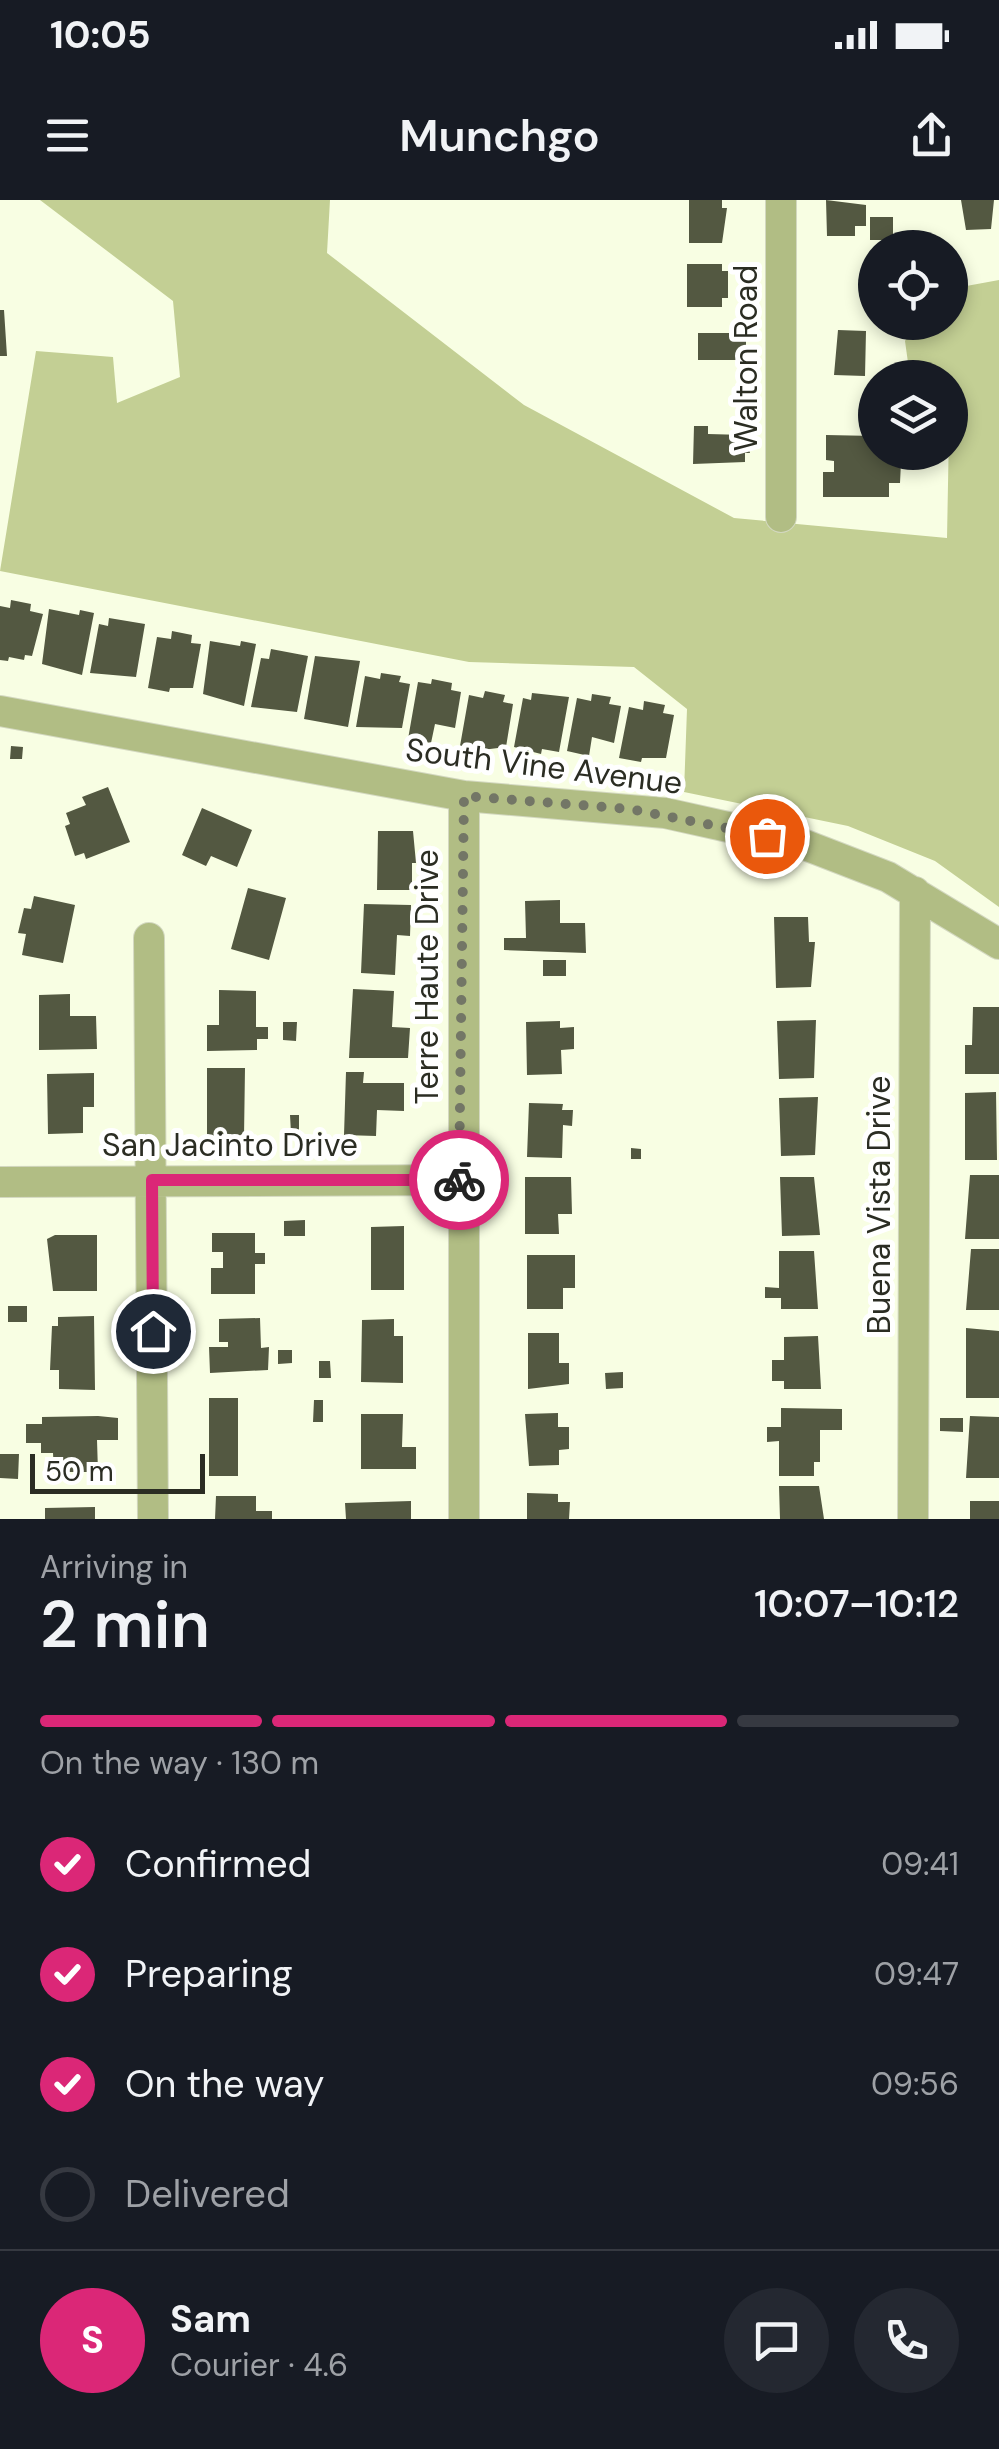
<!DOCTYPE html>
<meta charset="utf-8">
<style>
:root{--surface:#171b24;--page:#242831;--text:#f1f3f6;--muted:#9ea1a6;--line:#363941;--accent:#db2777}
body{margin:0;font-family:"DM Sans",sans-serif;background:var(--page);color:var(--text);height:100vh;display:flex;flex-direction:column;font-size:38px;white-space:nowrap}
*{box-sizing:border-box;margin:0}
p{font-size:32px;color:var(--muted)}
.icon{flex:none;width:55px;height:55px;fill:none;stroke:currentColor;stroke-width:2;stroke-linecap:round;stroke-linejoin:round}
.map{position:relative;height:1319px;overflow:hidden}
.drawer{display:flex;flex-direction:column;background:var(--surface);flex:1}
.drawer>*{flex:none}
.fabs{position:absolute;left:858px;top:30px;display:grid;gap:20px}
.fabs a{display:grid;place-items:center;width:110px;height:110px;border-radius:50%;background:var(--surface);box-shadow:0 5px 15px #0003;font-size:50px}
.scale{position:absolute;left:30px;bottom:25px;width:175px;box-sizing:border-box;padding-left:10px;border:5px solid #2b2d23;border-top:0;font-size:28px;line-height:35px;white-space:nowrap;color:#2b2d23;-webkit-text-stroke:8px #fff;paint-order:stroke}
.pin{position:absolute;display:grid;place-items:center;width:85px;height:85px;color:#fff;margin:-42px;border:5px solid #fff;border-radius:50%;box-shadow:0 2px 10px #0007}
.courier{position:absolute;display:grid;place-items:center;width:100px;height:100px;margin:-50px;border:8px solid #db2777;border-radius:50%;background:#fff;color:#222;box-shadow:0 2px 12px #0007}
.overview em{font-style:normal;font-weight:600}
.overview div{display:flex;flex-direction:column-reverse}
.overview{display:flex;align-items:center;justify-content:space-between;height:170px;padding:0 40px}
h1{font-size:65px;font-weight:600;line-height:75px}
.bar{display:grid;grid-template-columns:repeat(4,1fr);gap:15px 10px;align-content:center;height:120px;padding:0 40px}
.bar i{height:12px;border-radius:8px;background:var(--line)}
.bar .selected{background:var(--accent)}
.bar p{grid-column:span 4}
.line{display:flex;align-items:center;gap:25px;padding:0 40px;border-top:2px solid var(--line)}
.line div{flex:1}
.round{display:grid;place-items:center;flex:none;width:105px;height:105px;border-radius:52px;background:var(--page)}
ol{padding:0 40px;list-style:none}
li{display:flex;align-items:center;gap:30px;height:110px}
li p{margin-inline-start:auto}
li .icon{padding:10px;border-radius:50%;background:var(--accent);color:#fff;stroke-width:4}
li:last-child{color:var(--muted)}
li i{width:55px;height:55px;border:5px solid var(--line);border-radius:50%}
.status{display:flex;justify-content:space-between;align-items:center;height:70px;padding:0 50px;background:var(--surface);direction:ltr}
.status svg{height:28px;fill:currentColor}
header{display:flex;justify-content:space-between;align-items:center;height:130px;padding:0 40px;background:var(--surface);font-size:45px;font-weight:600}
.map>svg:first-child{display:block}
</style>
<div class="status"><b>10:05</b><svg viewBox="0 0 49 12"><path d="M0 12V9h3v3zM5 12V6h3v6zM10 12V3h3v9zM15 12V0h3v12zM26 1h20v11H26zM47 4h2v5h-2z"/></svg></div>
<header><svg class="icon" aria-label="menu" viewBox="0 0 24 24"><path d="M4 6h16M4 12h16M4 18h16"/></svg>Munchgo<svg class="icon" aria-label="share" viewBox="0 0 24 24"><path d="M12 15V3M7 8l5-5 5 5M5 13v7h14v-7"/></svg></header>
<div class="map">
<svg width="999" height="1319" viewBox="0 0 999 1319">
<rect width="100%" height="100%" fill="#f8fee3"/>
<path fill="#c3cf94" d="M40 0H330L327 53 524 205 734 318 947 338 950 178 910 177 905 141 915 123 950 122V89L999 80V707L935 661 848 626 684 592 687 509 634 467 469 462 0 371 36 151 113 157 117 203 180 177 173 101Z"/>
<path fill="#535841" d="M689 0H722V8H727L722 43H689Z
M826 0 866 5V26H855V36H827Z
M961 0H994L991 29 966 30Z
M870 17H893V40H870Z
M687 64H722V71H728V98H722V107H687Z
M0 110H4L7 156H0Z
M838 130 866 131 865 176 834 175Z
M698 133H746V160H698Z
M694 226H708V234L745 235 750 253H745V262L693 264Z
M826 235 875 236V252H894L891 262H901L900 283H889V297H823V272H834V261L826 260Z
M11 400 31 404 30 411 43 414 32 456 25 455 24 460 9 457 8 461 0 460V406L10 408Z
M49 409 79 415 80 410 94 413 82 475 42 464Z
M109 418 145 424 136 477 90 473 99 424 108 426Z
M172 431 192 435 191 443 201 444 193 488H170L169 492 148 488 157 437 171 439Z
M210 441 240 446 241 441 256 444 244 506 203 494Z
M271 449 308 456 297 512 251 507 261 458 269 459Z
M315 456 360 461 348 527 304 519Z
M381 473 401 476 399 482 410 484 402 528 356 527 365 476 380 479Z
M432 479 452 483 451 490 461 492 455 528 435 524 431 543 408 539 418 482 431 484Z
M485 491 505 495 503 502 513 504 506 547 482 550 460 546 469 495 483 498Z
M532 493 569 497 559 552 542 549 541 554 514 547 523 498 531 500Z
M592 494 611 497 609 504 621 506 614 543 592 537 589 556 567 551 577 498 591 501Z
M644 501 665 505 663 513 674 515 666 558H642L641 562 619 558 629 507 643 510Z
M11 546 23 547 22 559H10Z
M108 587 130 642 86 659 84 653 75 656 65 626 70 624 66 613 86 605 82 597Z
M202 608 252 630 237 667 211 656 206 666 182 655Z
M378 631H413L416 663H412V690H377Z
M248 688 286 698 269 760 231 749Z
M34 696 75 705 63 763 22 755 26 734 18 733 24 708 31 709Z
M560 700V723H585L586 753 504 750V738H526L525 701Z
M364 704 411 705 410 736 397 735 395 775 361 773Z
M774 717H808L809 742H815L811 787 776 788Z
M543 760H566V776H543Z
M353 789 394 791 392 827 410 828 408 858H349Z
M219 790 256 791V827H268V839H257V850L207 851V825H219Z
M70 794V816H96L97 849 39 850V795Z
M973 807H999V874H965V845H972Z
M816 820 814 878 779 879 777 821Z
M560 821V828L574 827V849L561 850 562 874 527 875 526 822Z
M283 822H297L296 841 283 840Z
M207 868H245L244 937 207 936Z
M346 872H364L363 883H404V911L377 910 376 936 344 935Z
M94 873V907H83V933L48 934 47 874Z
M996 892 997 960H965V893Z
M818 897 815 955 781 956 779 898Z
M529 903 563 904 562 910H573L572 926 563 925 562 958 527 957Z
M290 915H299V933H291Z
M631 948 641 949V959H631Z
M970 975H999V1039H965Z
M525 977H571L572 1014H558L559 1034H525Z
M780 977H814L820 1035 782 1036Z
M305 1020V1036H284V1021Z
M404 1026V1090H371V1027Z
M212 1033H255V1053H265V1064H255V1094H211V1068H223V1052H212Z
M55 1035H97V1091H53L47 1039Z
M971 1049H999V1110H966Z
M779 1051H814L818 1109H781V1098H765V1087L779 1088Z
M527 1055H575V1088H563V1109H527Z
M8 1106H27V1122H8Z
M94 1116 95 1190 59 1189V1170H50L52 1126H58V1117Z
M260 1118 261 1148 269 1147 268 1170 210 1173 209 1147H228V1142H219V1119Z
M394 1119V1136H403V1183L361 1182 362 1120Z
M966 1128 999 1131V1198H966Z
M528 1133H559V1163H569V1184L528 1189Z
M818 1136 821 1189H784V1181H772V1160H784V1137Z
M278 1150H292V1163L278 1164Z
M319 1161H330L331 1178H319Z
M623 1172V1188L606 1189 605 1173Z
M209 1198H238V1276H209Z
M314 1200H323V1222H313Z
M781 1208 842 1209V1230H820V1262H814V1276H779V1241L767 1242V1227H781Z
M558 1213V1227H569V1249L559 1250V1265L529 1266 525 1214Z
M361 1214H403L402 1247H416V1269H361Z
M98 1216 118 1218V1240H97L98 1272H54L53 1253H41V1243H26V1224H42V1217Z
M970 1216 999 1217V1278H966Z
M940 1218H963V1232L940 1231Z
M0 1254H19L18 1279 0 1278Z
M779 1286H819L824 1319H780Z
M527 1293 558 1294V1302H570L569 1319H527Z
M216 1296H256V1311H272V1319H215Z
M411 1301V1319H346L345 1303Z
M970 1301H999V1319H970Z
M95 1307V1319H45V1308Z"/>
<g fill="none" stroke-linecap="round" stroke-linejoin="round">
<defs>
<path id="minor" d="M781 0V317
M0 511 464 596 665 613 800 643 888 677 999 744
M464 596V1319
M149 738 153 1319
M0 982 461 980
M913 1319 915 692"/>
</defs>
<use href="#minor" stroke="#d3d8c0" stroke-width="32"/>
<use href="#minor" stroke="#b1bd84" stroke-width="30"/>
</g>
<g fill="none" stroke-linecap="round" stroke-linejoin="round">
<path stroke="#737666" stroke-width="10" stroke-dasharray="0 18" d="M459 980 464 596 630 609 767 636"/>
<path stroke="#db2777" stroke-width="12" d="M153 1131 152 980H459"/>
</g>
<g text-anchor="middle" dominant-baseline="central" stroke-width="10" stroke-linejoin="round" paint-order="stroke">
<g font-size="32" fill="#2b2d23" stroke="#fff">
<text transform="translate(746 158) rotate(-90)">Walton Road</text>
<text transform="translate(544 566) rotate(7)">South Vine Avenue</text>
<text transform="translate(427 777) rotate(-90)">Terre Haute Drive</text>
<text x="230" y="945">San Jacinto Drive</text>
<text transform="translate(879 1005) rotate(-90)">Buena Vista Drive</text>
</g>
</g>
</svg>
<div class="fabs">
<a><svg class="icon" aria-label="locate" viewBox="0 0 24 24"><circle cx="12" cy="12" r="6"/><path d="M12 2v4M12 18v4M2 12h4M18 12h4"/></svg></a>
<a><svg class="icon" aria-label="layers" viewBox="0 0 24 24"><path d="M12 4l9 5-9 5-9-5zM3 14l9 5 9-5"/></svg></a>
</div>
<div class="scale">50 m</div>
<div class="pin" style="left:767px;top:636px;background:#ea580c"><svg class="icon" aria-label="bag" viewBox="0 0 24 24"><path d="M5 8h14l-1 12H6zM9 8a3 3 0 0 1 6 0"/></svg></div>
<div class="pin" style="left:153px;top:1131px;background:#1f2937"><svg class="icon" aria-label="home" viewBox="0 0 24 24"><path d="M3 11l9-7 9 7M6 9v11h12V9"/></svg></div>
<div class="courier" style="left:459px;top:980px"><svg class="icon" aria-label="bike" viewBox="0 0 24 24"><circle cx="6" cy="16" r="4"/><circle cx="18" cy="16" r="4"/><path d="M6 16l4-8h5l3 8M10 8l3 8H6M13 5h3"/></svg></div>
</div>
<section class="drawer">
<div class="overview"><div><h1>2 min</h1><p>Arriving in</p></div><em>10:07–10:12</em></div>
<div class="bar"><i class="selected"></i><i class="selected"></i><i class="selected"></i><i></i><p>On the way · 130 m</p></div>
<ol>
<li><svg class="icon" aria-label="check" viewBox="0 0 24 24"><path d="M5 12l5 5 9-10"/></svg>Confirmed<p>09:41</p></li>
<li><svg class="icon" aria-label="check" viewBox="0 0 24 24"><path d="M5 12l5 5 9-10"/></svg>Preparing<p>09:47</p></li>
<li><svg class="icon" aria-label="check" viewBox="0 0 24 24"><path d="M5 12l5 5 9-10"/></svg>On the way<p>09:56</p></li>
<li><i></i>Delivered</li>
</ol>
<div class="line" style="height:180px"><b class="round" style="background:var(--accent);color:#fff">S</b><div><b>Sam</b><p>Courier · 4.6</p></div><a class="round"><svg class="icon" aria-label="chat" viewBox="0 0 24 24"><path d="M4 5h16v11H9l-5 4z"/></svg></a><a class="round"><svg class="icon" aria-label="phone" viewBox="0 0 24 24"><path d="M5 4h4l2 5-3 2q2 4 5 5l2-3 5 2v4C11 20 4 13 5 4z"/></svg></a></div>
</section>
